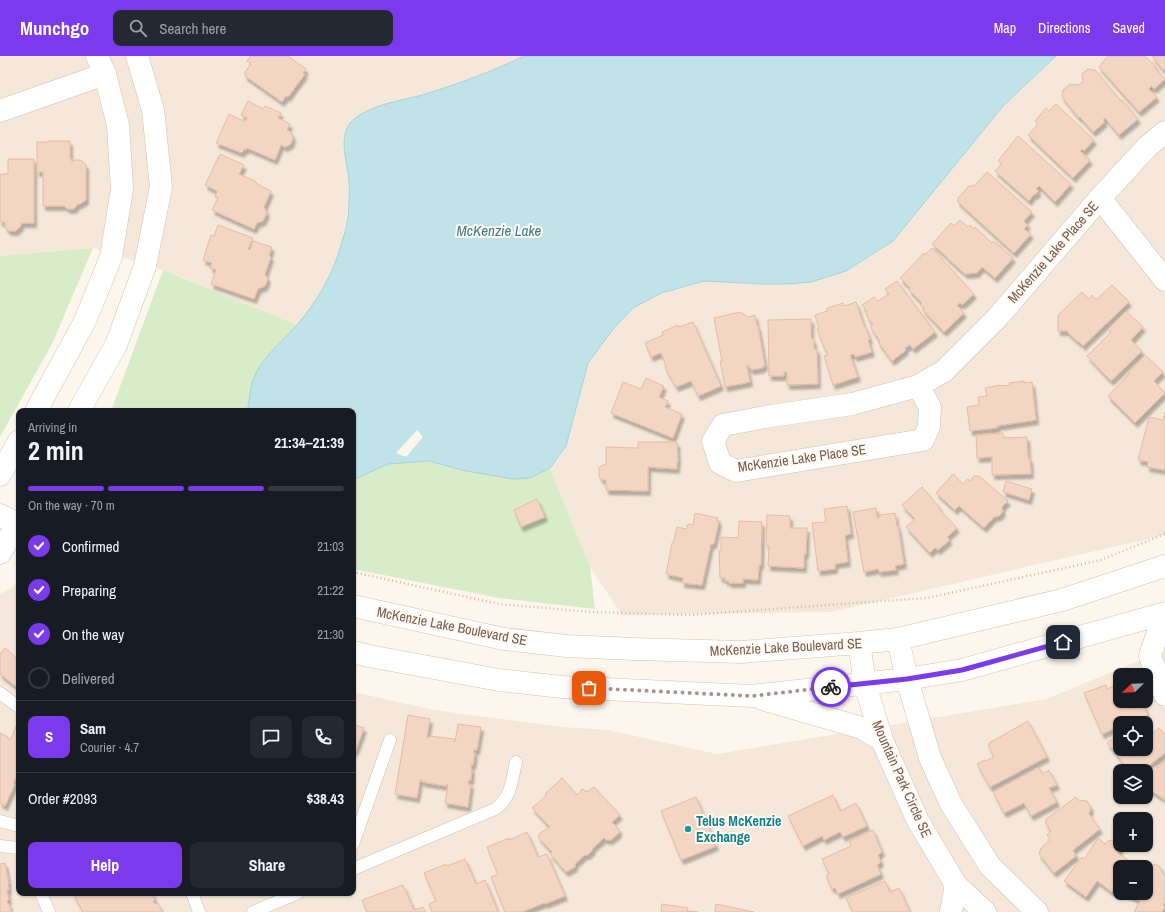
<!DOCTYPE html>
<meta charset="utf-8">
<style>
:root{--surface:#171b24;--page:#242831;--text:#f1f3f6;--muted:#9ea1a6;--line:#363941;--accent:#7c3aed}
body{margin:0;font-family:"Archivo Narrow",sans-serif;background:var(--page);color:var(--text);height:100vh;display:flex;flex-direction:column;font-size:15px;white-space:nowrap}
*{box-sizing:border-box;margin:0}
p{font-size:13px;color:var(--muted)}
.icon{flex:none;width:22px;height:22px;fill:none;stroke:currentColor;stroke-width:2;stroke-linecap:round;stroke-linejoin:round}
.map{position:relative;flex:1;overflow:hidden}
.details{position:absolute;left:16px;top:352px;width:340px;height:488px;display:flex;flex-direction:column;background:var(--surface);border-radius:8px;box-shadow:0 1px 3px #0004}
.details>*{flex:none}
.needle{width:26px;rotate:247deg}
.controls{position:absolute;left:1113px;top:612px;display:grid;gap:8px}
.controls a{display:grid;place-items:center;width:40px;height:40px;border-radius:8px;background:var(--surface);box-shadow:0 1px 3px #0004;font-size:20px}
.pin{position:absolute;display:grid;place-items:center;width:34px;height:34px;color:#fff;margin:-17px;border-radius:8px;box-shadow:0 2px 6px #0006}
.courier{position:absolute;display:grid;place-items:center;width:40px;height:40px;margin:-20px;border:3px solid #7c3aed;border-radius:50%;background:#fff;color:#222;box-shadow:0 1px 5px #0007}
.head em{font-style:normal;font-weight:700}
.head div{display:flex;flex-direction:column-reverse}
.head{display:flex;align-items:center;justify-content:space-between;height:68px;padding:0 12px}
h1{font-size:26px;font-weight:700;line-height:30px}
.bar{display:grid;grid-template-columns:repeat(4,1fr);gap:6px 4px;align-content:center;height:48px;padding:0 12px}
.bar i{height:5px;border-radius:3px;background:var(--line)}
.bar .on{background:var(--accent)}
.bar p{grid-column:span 4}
.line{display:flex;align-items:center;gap:10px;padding:0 12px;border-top:1px solid var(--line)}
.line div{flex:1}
.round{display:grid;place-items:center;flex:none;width:42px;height:42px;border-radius:8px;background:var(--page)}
ol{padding:0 12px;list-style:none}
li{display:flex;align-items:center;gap:12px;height:44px}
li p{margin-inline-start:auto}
li .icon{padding:4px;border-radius:50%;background:var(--accent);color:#fff;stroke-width:4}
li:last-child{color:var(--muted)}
li i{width:22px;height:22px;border:2px solid var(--line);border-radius:50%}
.button{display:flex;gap:8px;margin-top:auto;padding:8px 12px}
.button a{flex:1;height:46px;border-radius:8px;background:var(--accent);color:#fff;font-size:16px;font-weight:700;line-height:46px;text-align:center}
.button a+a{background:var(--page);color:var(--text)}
header{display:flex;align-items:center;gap:24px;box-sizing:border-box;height:56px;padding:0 20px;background:var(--accent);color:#fff}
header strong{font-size:19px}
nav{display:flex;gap:22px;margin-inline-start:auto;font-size:14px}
.search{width:280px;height:36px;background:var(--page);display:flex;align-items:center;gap:10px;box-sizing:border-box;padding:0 14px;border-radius:8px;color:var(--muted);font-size:15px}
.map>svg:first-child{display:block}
</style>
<header>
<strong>Munchgo</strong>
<div class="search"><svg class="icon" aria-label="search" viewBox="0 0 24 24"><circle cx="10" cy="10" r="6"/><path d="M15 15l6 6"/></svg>Search here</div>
<nav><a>Map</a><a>Directions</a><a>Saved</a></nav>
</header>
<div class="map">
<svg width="1165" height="856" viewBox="0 0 1165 856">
<defs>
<filter id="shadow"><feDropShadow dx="2.5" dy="4.5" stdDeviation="1" flood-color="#0004"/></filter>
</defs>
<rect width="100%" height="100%" fill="#fdf6ec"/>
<path fill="#f5e8da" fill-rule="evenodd" d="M0 0H524L487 17 423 39 387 48 365 57 353 64 345 77 344 95 349 126V149L341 189 329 222 315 246 297 269 163 214 93 192 0 200Z
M1056 0H1165V479L831 556 622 559 590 511 550 412 566 390 588 307 614 272 633 252 661 237 704 225 762 228 846 215 877 196 893 185 1003 50Z
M19 527V837H353V636L434 654 562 671 608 674 717 698 1046 643 1165 594V856H0V539ZM1120 619H1146V645H1120ZM1120 667H1146V693H1120ZM1120 715H1146V741H1120ZM1120 763H1146V789H1120ZM1120 811H1146V837H1120Z"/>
<path fill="#d8ecc9" d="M93 192 52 288 0 381V200Z
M163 214 297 269C276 292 255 308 250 339 249 345 248 350 249 355H111Z
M429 405 466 415 530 422 550 412 590 511 595 553 499 542 353 513V424L388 408Z"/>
<path fill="#bfe3e8" stroke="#a5d3da" d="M524 0H1056L1003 50 893 185 846 215 811 226 788 228H762L704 225 661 237 633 252 614 272 588 307 566 390 550 412 530 422 513 423 466 415 429 405 388 408 353 424V355H249L248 351C250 343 250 332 253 324 261 302 281 287 296 270 316 247 333 219 341 189 345 176 349 161 349 147 349 140 350 133 349 126 348 107 336 78 354 63 373 48 400 45 422 39 458 28 491 16 524 0Z"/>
<path fill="#fdf6ec" d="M417 374 423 381 406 401 396 397Z"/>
<path fill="#f3d5c3" stroke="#e6bba3" filter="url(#shadow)" d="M249 0H288L306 13 303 17 305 18 288 41 286 40 282 46 245 20V16L251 8 247 5 250 1Z
M1108 0H1145L1156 11 1155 12 1165 23 1154 33 1151 30 1149 33 1157 41 1139 56 1099 11Z
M1152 0H1165V13L1163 14Z
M1088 13 1095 14 1121 45 1122 44 1138 63 1119 79 1105 62 1103 64 1105 66 1093 76 1080 61 1079 62 1062 41 1063 34 1070 28 1078 29 1083 26 1082 18Z
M248 45 263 53 265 50 281 57 278 62 290 68 287 74 291 76 293 82 291 88 285 91 281 89 275 104 247 92 246 94 244 93 242 97 216 87 229 58 245 66 247 62 241 59Z
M1056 48 1094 84 1084 95 1082 93 1080 95 1090 104 1073 122 1028 79 1038 68 1035 65 1046 52 1049 55Z
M1018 80 1071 128 1055 146 1039 130 1036 133 1039 135 1035 139 1034 138 1029 145 995 115 1002 108 998 105Z
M48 85H70V103H72V106L73 104H81L86 109V144L80 148H78L74 153H68L64 150H43V116H37V86H48Z
M220 98 244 109 239 118 255 125 257 128 271 135 264 151 267 157 263 165 257 167 254 173 212 154 218 142 215 141 217 135 205 129Z
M8 103H34V167H21V170L16 175H9L5 171V166H0V119L1 118H8Z
M987 116 1032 156 1024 165 1028 169 1024 173 1031 178 1014 197 958 146V142L969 130H974Z
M960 164 968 171 970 169 973 173 975 171 992 187 994 185 1013 202 995 222 982 211 977 217 965 218 946 201H947L932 188 951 167 954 170Z
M218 169 253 182 248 193 250 194 253 185 272 191 269 200 271 201 265 218 268 223 265 230 258 233 254 243 211 228 216 214 210 212 212 207 203 204 211 179 214 180Z
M932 192 974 238 962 249 960 247 957 249 964 257 944 276 923 254 924 252 920 249 922 247 909 234 910 232 900 222 924 197 925 199Z
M897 225 935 276 913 293 910 289 905 292 906 294 892 305 878 286 880 285 870 271 873 269 867 261V256L862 249 874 241 878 245 889 238 885 233Z
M1112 229 1129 246 1083 290 1079 286H1078L1067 276 1068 275H1058V259L1082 236 1089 243 1092 239 1096 244Z
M856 246 864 270H865L870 283 868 284 872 296 855 301 854 298 850 299 858 321 833 329 824 300 828 299 826 294H825L817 273 819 272 815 259 827 255V252L843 247 844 250Z
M1126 255 1143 271 1131 284 1142 295 1111 325 1087 300 1111 276 1108 273Z
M740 256 748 261 755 259 757 270H758L765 310H763V312L751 314V312H749V310H747L750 326 725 331 720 305H722L714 262Z
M811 263V281L814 285V293H817L818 328 787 329V316H784V320H769L768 264Z
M693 266 721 330 698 340 691 325 676 331 665 312 666 310 661 297 651 301 645 287 663 279 662 276 678 269 679 271Z
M1145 299 1163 316 1154 325 1165 337 1135 367 1108 340 1129 318 1128 317Z
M646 322 664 330 659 341 668 345 665 351 682 358 673 382 611 357 623 326 641 333Z
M1024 325V327L1032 326 1036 364 997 370V372L970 375 967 351 979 349 978 341 987 340 985 332 1001 329V330L1010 329 1009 327Z
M1165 356V411L1164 414 1147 411 1148 406 1138 404 1149 361 1163 364Z
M1003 377V382L1027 381 1028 402H1030L1031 418 993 419 992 418V401L977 402 976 379Z
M638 386H677L678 406H677V413L648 411V435L606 434V424H602L599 420V412L602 409H606V391L638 392Z
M953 418 963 428 968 423 970 425 974 420H979L1008 445 1002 451 1003 456 999 460 994 461 984 472 959 450 955 454 936 437Z
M1006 425 1032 433 1029 444 1003 436Z
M922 431 940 452 939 453 957 472 947 481 950 484 938 494 935 492 930 497 906 471 915 463 902 449Z
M537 443 545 461 521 471 514 454Z
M847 450 851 478 845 479 848 506 835 508V513L818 515 812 467 826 466 824 453Z
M876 452 877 462 880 461V459L895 457 897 471 898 470 904 508 895 510 896 514 879 516 878 513 864 516 853 456Z
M695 457 718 462 717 464 719 465 714 488H711L702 529 682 527 683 522 666 518 672 487 673 488 677 471 686 473 688 468 693 469Z
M767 459 790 460V472H807L806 498H804V512L768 510 769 490 766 489Z
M739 465 762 466 761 509H759L758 524 743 523V527H729V525H725V522H720L719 494 721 495V481L738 482Z
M5 592 19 604V633L0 618V598Z
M1120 627V645H1142L1148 659 1128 667H1120V670L1102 678 1084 637 1106 629 1107 633Z
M408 659 430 663 427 681 429 682 430 680 454 683V686H455L458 668 481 671 477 694H474L473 697H475L473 709 471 708V713H472L471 724H469L468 728H471L468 751 445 747 448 728H447L446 730 422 726V724H420L417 742 395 738Z
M1028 665 1047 701 990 731 977 708 985 704V705L994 701 988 689 990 688 989 687Z
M18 666 19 667V715L13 728H15L5 750 0 747V677L8 681V683L10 684Z
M353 668 364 672 356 694 355 693 353 698Z
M1146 668 1153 677 1159 672 1165 679V697L1142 715H1130L1107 687 1120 676V693H1146Z
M1165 704V744L1146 731V723L1155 710 1159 712Z
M1039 711 1042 718 1049 714 1057 729 1049 732 1057 746 1031 760 1024 747 1004 757 993 736Z
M562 722 577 739 582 733 587 736 594 731 620 759 612 766 619 773V777L611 784H606L604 782 593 792 592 795 588 799H585L575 808V811L566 816 550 798 552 796 538 781 540 777 550 771 532 752 546 740 545 738Z
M833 739 840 755 856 747 867 770 843 781 840 776 824 784 822 780 803 790 788 760Z
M696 741 716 790 681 804 661 755Z
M1076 741 1078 744 1087 745 1091 752 1089 758 1100 773 1073 794 1076 800 1054 817 1039 798 1041 792 1050 784 1047 779 1051 775 1046 768V763Z
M873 774 882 796 878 799 881 806 877 809 881 818 838 838 835 832 832 833 826 820 829 818 822 803 851 790 849 785Z
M527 776 538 801 547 798 565 840 545 848 544 847 522 856H505L491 821 498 818 487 791 509 782V784Z
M1098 782 1105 788 1108 785 1113 784 1120 789V794L1118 797 1132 807 1129 811H1120V824L1112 836 1097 825 1086 841 1064 825 1082 801 1084 803Z
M465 803 476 828 485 824 498 856H432L429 848 436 845 424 817 446 808 447 810Z
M1140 805 1149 811 1155 808 1160 811 1163 818 1165 819V846L1163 849 1165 851 1162 856H1134L1140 845 1125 837H1146V811H1137Z
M5 807 9 828H8L9 834H7L9 844 7 845 8 848H9L11 856H0V808Z
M885 825 890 836 899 832 910 856H853L846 842Z
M403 829 414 854 423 851 425 856H367L362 844Z
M73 837H152L155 844 153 845 155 848 158 847 162 856H83Z
M662 848 688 852 687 855 698 856H661Z
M716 848 754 856H715Z"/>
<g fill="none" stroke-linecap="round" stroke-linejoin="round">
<defs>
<path id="lane" d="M0 637 19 651
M0 765 19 770
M353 788 390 684
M0 790 19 792
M353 813 495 753C511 743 512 723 516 706
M41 837 49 856
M192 837 199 856
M253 856 298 837"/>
<path id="street" d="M0 55 105 18
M1100 142 1165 224
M918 330 930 351 929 371 923 384 736 415 720 407 713 385 723 369 765 361 852 348 918 330 944 315 997 262 1100 142 1148 90 1165 76
M0 497 17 469
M1164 558 1150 600 1165 639
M951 856 956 829"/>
<path id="secondary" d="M36 355 85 265 111 201 122 133 118 69 105 18 97 0
M79 355 116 289 145 210 161 131 153 54 137 0
M0 419 19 385
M0 459 19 469
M353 550 504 583 567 590 634 593 741 596 859 587 898 583 1062 544 1165 510
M898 583 907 623 930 702 951 748 990 810 1037 856
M859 587 865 628 882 684 918 765 956 829 985 856
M353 596 369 600 499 624 562 631 752 640 907 623 962 614 1165 557
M762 643 862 672 882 684"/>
</defs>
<use href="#lane" stroke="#d1beb0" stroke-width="13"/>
<use href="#street" stroke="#d1beb0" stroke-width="23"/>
<use href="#secondary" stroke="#d6c0b0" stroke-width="23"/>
<path stroke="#d9b8a5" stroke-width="2.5" stroke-dasharray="1 3" stroke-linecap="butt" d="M353 516 499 548 593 556 690 559 927 542 1101 504 1165 478"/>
<use href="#lane" stroke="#fff" stroke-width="12"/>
<use href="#street" stroke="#fff" stroke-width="22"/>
<use href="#secondary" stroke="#fff" stroke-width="22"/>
</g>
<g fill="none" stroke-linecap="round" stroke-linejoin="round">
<path stroke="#a89285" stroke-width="4" stroke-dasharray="0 7.2" d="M589 632 752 640 831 631"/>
<path stroke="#7c3aed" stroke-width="5" d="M831 631 907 623 962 614 1063 586"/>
</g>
<circle fill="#0f9aa8" stroke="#fffaf3" stroke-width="1.5" cx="688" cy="773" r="4"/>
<g text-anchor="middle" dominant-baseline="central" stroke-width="4" stroke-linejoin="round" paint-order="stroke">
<g font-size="14" fill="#7a5c4d" stroke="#fffaf3">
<text transform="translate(1053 196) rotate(-49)">McKenzie Lake Place SE</text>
<text transform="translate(802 402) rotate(-8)">McKenzie Lake Place SE</text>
<text transform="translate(452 570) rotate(11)">McKenzie Lake Boulevard SE</text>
<text transform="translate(786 591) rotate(-3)">McKenzie Lake Boulevard SE</text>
<text transform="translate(902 723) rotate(66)">Mountain Park Circle SE</text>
</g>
<g font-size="14" font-weight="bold" fill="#0d838f" stroke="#fffaf3" text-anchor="start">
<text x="696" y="765">Telus McKenzie<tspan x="696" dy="16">Exchange</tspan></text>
</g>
<g font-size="15" font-style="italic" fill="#437c86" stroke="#fffaf3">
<text x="499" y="174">McKenzie Lake</text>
</g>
</g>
</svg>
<div class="controls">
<a><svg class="needle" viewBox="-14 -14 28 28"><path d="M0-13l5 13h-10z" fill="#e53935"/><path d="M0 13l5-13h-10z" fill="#9ea1a6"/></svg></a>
<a><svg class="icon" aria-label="locate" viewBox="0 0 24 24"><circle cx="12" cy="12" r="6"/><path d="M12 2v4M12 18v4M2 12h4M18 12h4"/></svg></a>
<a><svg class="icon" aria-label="layers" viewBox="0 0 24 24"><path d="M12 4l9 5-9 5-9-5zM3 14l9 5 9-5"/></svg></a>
<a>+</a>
<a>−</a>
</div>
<div class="pin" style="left:589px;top:632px;background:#ea580c"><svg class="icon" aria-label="bag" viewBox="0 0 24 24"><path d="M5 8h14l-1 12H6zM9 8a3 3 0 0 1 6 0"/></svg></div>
<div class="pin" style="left:1063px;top:586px;background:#1f2937"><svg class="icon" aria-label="home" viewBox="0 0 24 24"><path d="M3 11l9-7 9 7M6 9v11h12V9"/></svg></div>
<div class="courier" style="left:831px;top:631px"><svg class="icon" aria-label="bike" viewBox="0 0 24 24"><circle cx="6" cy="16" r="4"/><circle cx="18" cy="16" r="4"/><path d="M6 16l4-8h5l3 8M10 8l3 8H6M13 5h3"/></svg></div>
<section class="details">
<div class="head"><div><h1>2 min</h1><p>Arriving in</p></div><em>21:34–21:39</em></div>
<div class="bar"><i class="on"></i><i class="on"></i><i class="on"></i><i></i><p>On the way · 70 m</p></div>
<ol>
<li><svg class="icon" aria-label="check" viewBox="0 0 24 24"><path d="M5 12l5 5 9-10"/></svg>Confirmed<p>21:03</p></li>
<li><svg class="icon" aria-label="check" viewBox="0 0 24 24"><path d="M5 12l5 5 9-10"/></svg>Preparing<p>21:22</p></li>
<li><svg class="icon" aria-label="check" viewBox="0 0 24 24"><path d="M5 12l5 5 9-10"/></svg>On the way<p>21:30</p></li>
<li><i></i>Delivered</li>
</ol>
<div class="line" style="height:72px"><b class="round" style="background:var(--accent);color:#fff">S</b><div><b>Sam</b><p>Courier · 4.7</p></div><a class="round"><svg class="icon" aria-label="chat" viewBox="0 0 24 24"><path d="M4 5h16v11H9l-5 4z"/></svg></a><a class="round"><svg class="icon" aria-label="phone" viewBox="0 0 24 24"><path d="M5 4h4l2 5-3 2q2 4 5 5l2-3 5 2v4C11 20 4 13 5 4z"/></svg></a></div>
<div class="line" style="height:52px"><div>Order #2093</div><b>$38.43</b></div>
<div class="button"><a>Help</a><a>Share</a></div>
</section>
</div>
